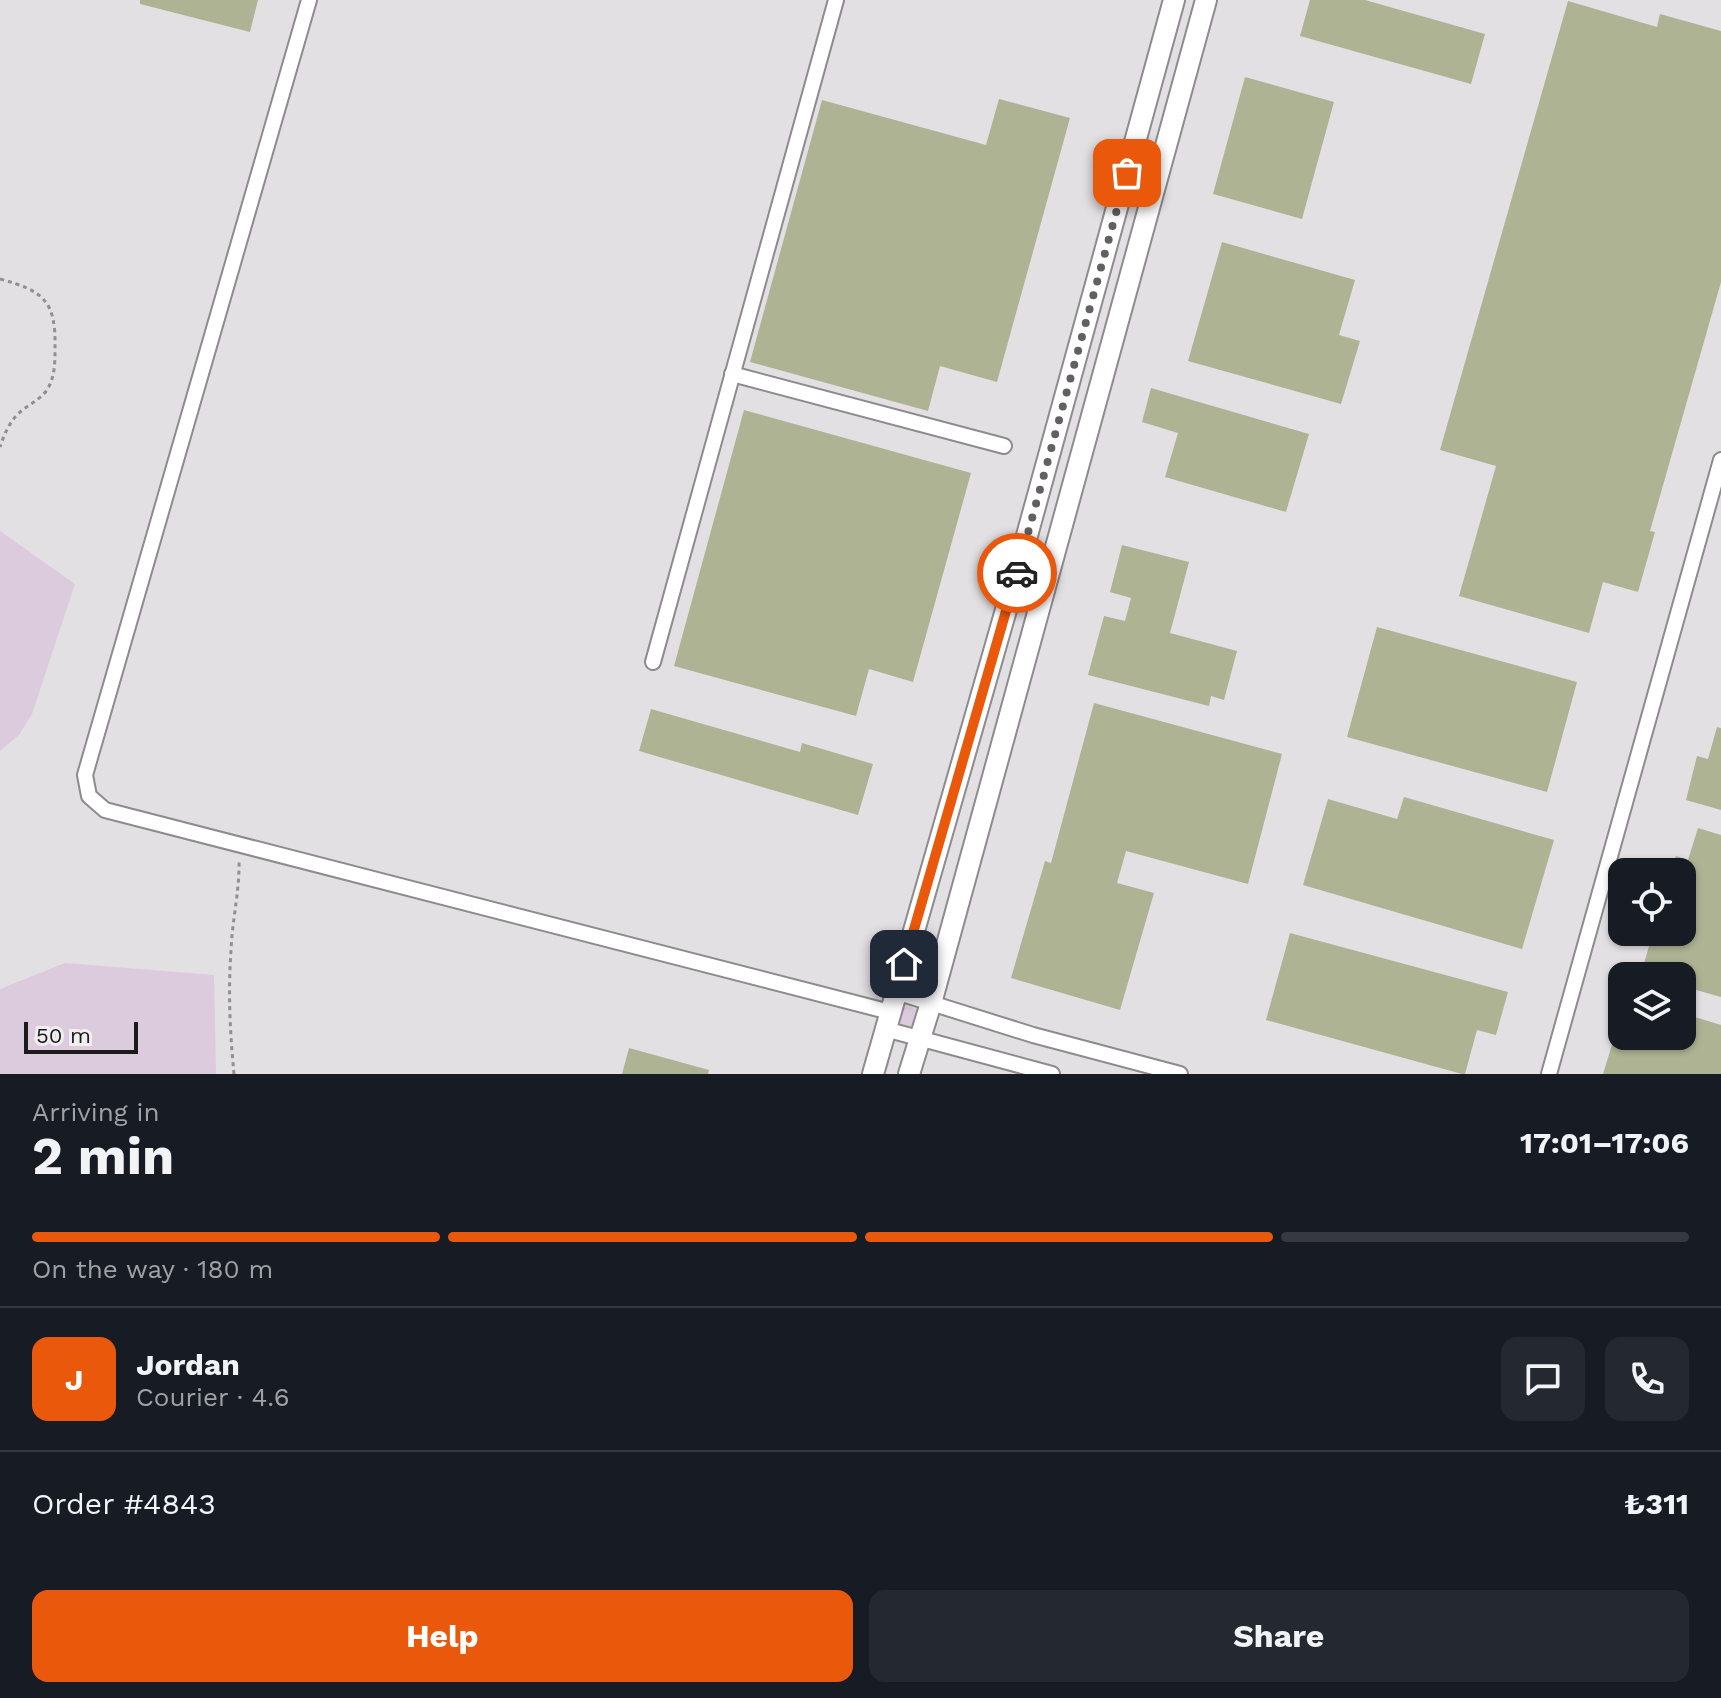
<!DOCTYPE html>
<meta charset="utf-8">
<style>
:root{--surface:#171b24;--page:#242831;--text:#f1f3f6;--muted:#9ea1a6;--line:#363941;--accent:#ea580c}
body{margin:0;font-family:"Work Sans",sans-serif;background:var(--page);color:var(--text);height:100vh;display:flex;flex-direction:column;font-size:30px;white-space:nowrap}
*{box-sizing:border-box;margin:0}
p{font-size:26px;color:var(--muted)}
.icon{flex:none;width:44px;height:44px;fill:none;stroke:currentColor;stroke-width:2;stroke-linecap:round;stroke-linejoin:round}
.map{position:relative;height:1074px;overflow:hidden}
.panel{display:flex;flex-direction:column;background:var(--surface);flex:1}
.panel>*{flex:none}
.fabs{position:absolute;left:1608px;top:858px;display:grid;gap:16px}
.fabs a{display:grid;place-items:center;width:88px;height:88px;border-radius:16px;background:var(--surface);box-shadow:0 2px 6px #0004;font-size:40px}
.scale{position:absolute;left:24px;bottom:20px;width:114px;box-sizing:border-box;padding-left:8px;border:4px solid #1c1b1c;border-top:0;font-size:22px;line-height:28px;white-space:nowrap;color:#1c1b1c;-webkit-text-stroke:6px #f1eef1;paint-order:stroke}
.pin{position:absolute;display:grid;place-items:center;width:68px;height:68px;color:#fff;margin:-34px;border-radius:16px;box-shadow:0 4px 12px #0006}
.courier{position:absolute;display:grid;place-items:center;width:80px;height:80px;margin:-40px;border:6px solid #ea580c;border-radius:50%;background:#fff;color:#222;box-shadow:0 2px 10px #0007}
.head em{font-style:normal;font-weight:700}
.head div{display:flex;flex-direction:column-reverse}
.head{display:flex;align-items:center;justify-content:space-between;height:136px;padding:0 32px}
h1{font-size:52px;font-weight:700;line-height:60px}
.bar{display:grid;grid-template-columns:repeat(4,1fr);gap:12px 8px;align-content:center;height:96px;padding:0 32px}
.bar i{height:10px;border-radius:6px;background:var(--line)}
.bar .active{background:var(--accent)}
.bar p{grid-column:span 4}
.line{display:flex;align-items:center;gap:20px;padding:0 32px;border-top:2px solid var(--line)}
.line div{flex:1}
.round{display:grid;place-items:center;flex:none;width:84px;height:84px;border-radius:16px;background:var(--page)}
.primary-button{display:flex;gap:16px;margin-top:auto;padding:16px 32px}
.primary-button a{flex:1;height:92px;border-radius:16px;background:var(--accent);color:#fff;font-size:32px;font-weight:700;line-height:92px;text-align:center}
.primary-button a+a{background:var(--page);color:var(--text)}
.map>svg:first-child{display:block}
</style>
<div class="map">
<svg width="1721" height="1074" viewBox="0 0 1721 1074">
<rect width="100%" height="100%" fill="#e3e0e3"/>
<path fill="#dccadd" d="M0 531 75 584 32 714 19 735 0 751Z
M65 963 214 975 216 1074H0V989Z
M898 1017a10 10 0 1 1 20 0a10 10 0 1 1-20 0Z"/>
<path fill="#aeb394" d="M140 0H258L250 32 140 4Z
M1310 0H1365L1485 34 1471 84 1300 36Z
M1568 1 1657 27 1660 14 1721 31V282L1650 531 1655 532 1638 592 1603 582 1589 633 1459 596 1496 466 1440 450Z
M1245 77 1334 102 1302 219 1213 194Z
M999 99 1070 118 997 382 940 366 928 411 750 362 822 100 986 145Z
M1222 242 1355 280 1339 335 1360 341 1341 404 1188 361Z
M1151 388 1309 434 1286 512 1165 477 1178 433 1142 422Z
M744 410 971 473 913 682 869 669 856 716 674 666Z
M1122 545 1189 562 1170 633 1237 651 1224 700 1211 696 1209 706 1088 675 1104 616 1125 621 1131 598 1110 592Z
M1377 627 1577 682 1547 792 1347 737Z
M1094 703 1282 754 1248 884 1126 851 1117 883 1154 893 1120 1010 1011 978 1045 861 1051 863Z
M651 709 800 752 802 743 873 764 858 815 639 751Z
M1717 727 1721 728V810L1686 800 1697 756 1708 759Z
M1404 797 1554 840 1522 949 1303 885 1328 799 1397 819Z
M1698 828 1721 835V997L1682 986V976L1641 974 1653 932H1682V872H1671L1676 856 1688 860Z
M1290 933 1508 992 1496 1035 1477 1030 1465 1074H1462L1266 1020Z
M1682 1013 1721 1025V1074H1603L1614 1038 1682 1036Z
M629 1048 709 1070 708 1074H622Z"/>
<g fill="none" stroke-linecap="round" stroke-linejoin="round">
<defs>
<path id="street" d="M309 0 85 775 89 796 105 810 890 1012
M732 374 1004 446
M653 662 836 0
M896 992 1033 1035 1180 1074
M885 1029 1052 1074
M1549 1074 1721 460"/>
<path id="secondary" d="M873 1074 1020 561 1174 0
M909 1074 931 1003 1206 0"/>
</defs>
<use href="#street" stroke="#8e8b8e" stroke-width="18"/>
<use href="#secondary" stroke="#8e8b8e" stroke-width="24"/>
<path stroke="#918f91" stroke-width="3" stroke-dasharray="4 4" stroke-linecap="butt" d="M0 279C44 291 56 301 55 348 55 363 55 377 47 390 39 401 27 405 18 414 9 423 4 435 0 447
M234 1074C230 1033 228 992 231 951 232 920 240 890 239 859"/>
<use href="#street" stroke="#fff" stroke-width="14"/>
<use href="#secondary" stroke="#fff" stroke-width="20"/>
</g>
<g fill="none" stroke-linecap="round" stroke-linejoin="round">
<path stroke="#626062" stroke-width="8" stroke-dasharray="0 14.4" d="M1017 573 1127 173"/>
<path stroke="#ea580c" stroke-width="10" d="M904 964 1017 573"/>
</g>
</svg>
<div class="fabs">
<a><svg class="icon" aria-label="locate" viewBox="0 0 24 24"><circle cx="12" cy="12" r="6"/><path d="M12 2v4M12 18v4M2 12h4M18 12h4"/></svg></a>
<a><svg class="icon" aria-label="layers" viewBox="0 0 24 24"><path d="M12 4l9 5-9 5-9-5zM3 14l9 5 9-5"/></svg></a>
</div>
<div class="scale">50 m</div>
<div class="pin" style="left:1127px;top:173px;background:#ea580c"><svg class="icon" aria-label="bag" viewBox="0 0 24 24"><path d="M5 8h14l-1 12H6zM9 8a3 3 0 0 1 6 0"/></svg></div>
<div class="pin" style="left:904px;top:964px;background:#1f2937"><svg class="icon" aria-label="home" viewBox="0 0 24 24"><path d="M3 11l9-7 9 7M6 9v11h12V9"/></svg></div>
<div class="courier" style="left:1017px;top:573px"><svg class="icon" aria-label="car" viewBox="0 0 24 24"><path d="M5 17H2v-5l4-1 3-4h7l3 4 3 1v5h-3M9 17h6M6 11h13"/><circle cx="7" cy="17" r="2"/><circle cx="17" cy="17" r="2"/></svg></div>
</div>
<section class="panel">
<div class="head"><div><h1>2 min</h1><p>Arriving in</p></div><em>17:01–17:06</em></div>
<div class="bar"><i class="active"></i><i class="active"></i><i class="active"></i><i></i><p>On the way · 180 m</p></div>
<div class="line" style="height:144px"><b class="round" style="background:var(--accent);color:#fff">J</b><div><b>Jordan</b><p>Courier · 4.6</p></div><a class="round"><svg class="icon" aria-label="chat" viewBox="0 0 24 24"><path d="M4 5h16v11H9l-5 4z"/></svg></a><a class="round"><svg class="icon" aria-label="phone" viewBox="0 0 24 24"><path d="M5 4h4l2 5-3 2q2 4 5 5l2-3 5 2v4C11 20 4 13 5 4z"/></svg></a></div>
<div class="line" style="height:104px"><div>Order #4843</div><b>₺311</b></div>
<div class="primary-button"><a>Help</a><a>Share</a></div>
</section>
